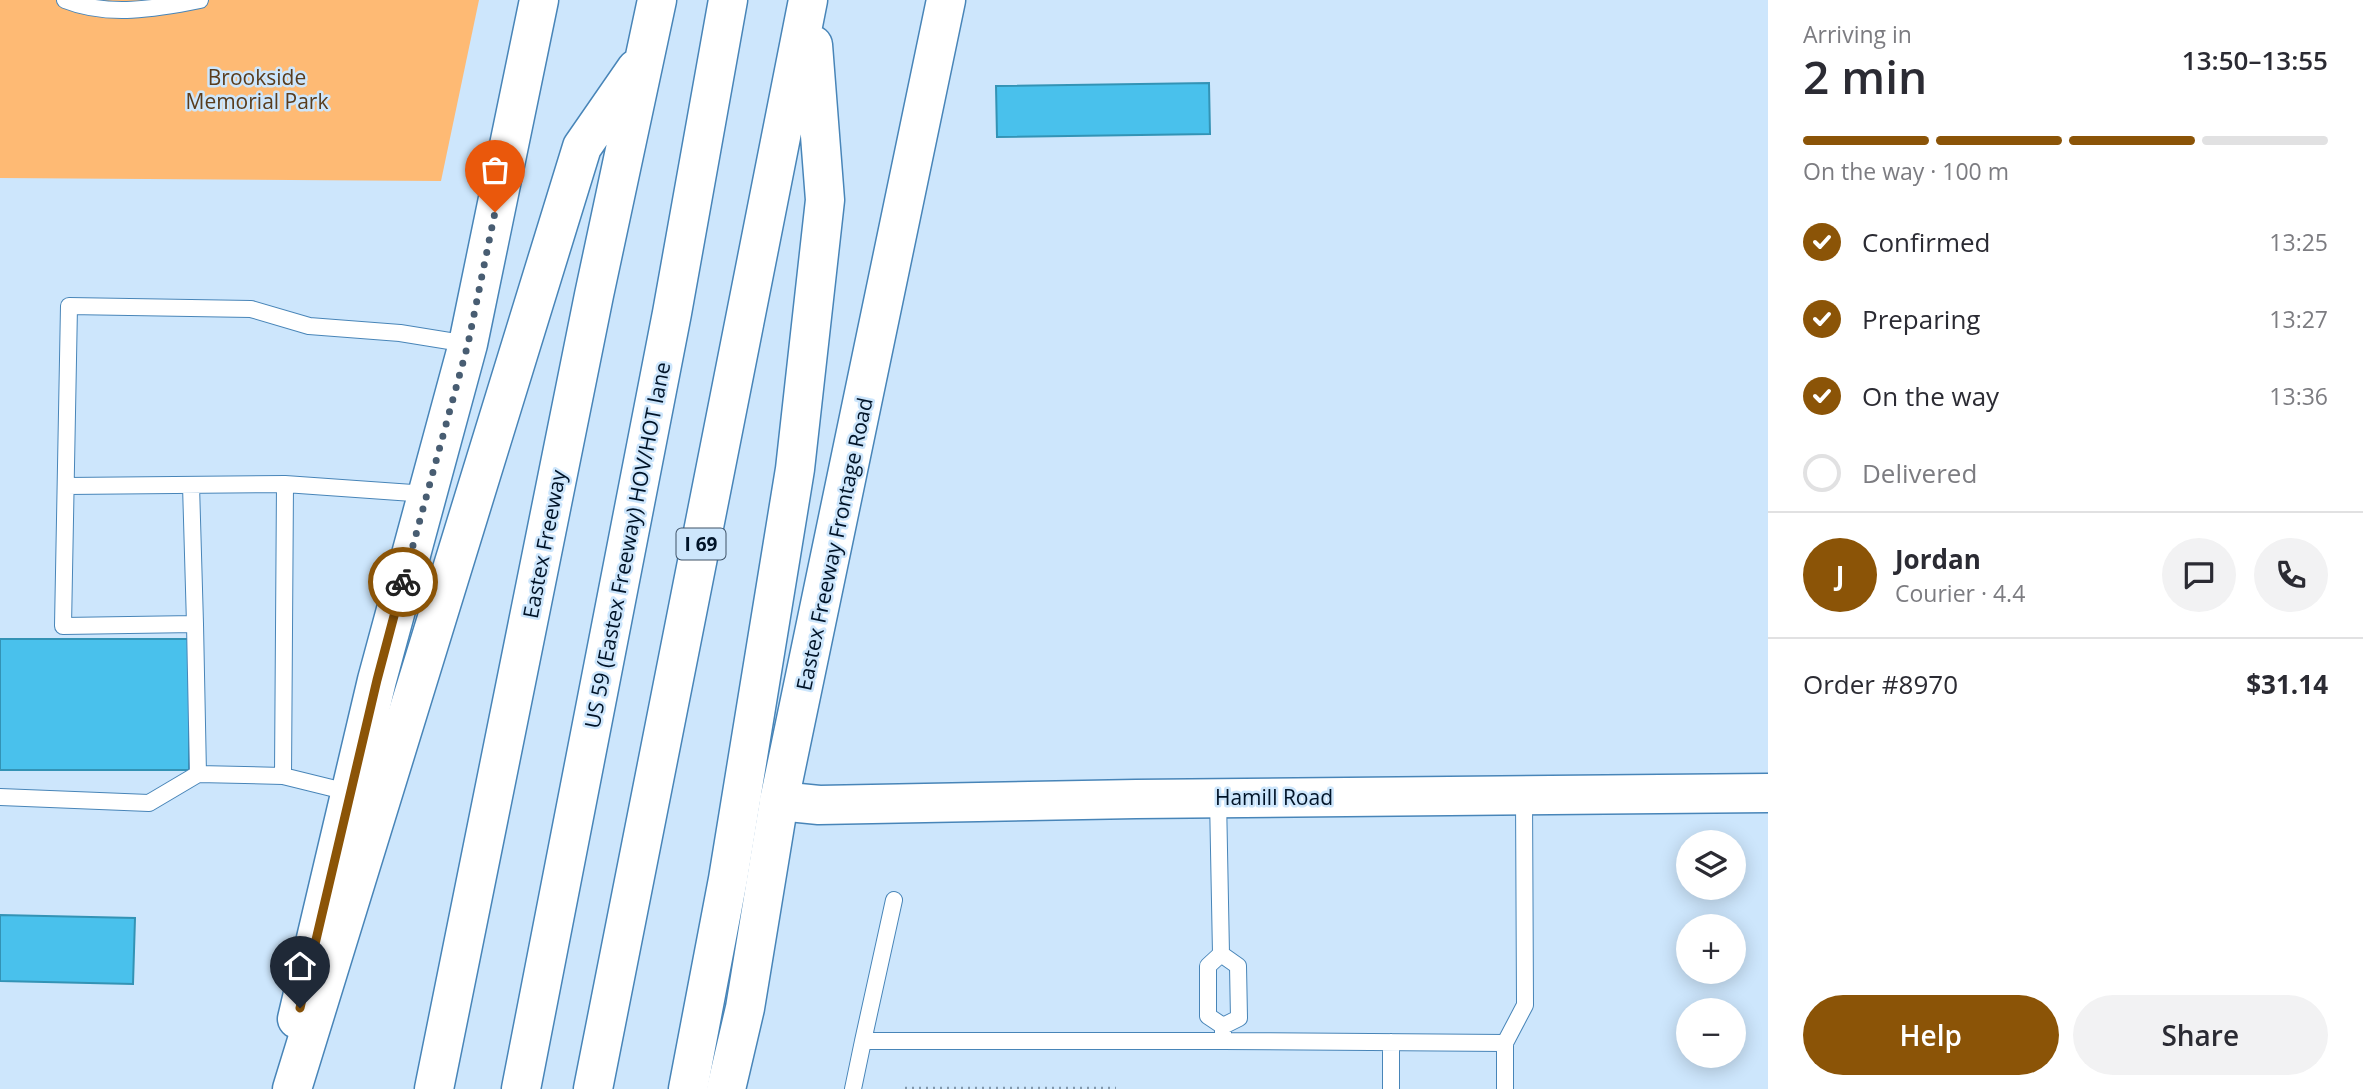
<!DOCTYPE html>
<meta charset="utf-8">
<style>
:root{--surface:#fff;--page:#f2f2f3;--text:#2b2b33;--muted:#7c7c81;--line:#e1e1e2;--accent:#8b5407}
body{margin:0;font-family:"Open Sans",sans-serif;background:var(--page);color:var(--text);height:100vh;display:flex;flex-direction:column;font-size:26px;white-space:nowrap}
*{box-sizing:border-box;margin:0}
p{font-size:23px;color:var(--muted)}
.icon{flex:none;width:38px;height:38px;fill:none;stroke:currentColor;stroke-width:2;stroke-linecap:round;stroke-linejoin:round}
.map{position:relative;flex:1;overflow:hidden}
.sheet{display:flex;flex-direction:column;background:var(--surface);width:595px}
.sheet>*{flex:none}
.fabs{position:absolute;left:1676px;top:830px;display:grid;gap:14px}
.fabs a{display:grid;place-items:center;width:70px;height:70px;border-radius:50%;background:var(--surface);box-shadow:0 4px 18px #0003;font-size:35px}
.pin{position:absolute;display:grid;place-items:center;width:60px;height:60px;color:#fff;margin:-72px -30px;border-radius:50% 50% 50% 0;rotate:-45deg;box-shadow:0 0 7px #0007}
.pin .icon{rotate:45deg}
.courier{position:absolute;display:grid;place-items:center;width:70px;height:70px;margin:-35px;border:5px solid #8b5407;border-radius:50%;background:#fff;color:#222;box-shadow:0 2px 9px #0007}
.headline em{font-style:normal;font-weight:600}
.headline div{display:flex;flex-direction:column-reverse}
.headline{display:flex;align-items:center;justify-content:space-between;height:119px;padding:0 35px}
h1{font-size:46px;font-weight:600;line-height:52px}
.bar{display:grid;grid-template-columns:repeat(4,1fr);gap:10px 7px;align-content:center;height:84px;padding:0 35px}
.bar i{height:9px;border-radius:5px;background:var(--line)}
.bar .selected{background:var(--accent)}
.bar p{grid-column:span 4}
.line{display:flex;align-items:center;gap:18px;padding:0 35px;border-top:2px solid var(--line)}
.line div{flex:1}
.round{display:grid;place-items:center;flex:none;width:74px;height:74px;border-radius:37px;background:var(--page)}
ol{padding:0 35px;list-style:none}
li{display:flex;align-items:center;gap:21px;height:77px}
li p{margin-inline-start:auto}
li .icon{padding:7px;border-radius:50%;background:var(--accent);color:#fff;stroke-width:4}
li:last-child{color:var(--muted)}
li i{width:38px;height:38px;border:4px solid var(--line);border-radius:50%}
.cta{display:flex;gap:14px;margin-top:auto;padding:14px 35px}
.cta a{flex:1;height:80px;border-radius:42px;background:var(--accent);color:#fff;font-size:28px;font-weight:600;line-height:80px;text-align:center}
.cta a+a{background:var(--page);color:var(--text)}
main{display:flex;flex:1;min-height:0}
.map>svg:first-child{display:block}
</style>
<main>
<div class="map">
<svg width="1768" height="1089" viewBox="0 0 1768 1089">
<rect width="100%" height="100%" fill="#cde6fc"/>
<path fill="#feba74" d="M0 0H479L441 181 0 178Z"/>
<path fill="#49c1ec" stroke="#3393b5" stroke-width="2" d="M1209 83 1210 134 997 137 996 86Z
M0 639H189V770H0Z
M0 915 135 918 133 984 0 981Z"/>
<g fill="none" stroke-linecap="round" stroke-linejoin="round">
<defs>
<path id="service" d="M65 0C107 17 156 9 200 0
M191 485 195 624
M66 486 285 484
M198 774 195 624 63 626 69 306 251 309 309 326 400 333 468 344
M283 776 285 484 427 494
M0 797 149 803 198 774 283 776 352 793
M1218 798 1221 954 1208 966V1016L1223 1026
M894 900 863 1041H1223V1026
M1221 954 1238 966 1239 1018 1223 1026
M1223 1041 1505 1043 1525 1005 1524 795
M1391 1042V1089
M853 1089 863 1041
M1505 1089V1043"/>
<path id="tertiary" d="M779 801 819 805 1136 799 1768 793"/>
<path id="secondary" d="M297 1019 377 680 468 344 539 0
M726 1089 745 1008 779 801 946 0"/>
<path id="motorway" d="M292 1089 582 147 636 69
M434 1089 594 295 657 0
M521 1089 672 313 728 0
M593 1089 808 0
M688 1089 728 879 795 469 825 200 813 45"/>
</defs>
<use href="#service" stroke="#4885b8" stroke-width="18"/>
<use href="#tertiary" stroke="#4885b8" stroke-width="41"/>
<use href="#secondary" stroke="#4885b8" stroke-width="41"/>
<use href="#motorway" stroke="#4885b8" stroke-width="41"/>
<path stroke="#8097ac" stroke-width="4.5" stroke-dasharray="2 5" stroke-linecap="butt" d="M905 1089H1116"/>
<use href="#service" stroke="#fff" stroke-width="16"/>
<use href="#tertiary" stroke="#fff" stroke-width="38"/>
<use href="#secondary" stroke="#fff" stroke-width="38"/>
<use href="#motorway" stroke="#fff" stroke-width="38"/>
</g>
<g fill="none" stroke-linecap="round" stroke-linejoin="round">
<path stroke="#485d72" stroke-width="7" stroke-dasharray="0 12.6" d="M403 582 468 344 495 212"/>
<path stroke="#8b5407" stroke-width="9" d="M300 1008 377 680 403 582"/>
</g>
<g text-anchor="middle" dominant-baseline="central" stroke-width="5" stroke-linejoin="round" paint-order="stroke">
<rect fill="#cde6fc" stroke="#3e5267" stroke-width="2" x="676.5" y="528.5" width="49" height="31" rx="5"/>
<g font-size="19" font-weight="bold" fill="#001327">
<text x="701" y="544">I 69</text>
</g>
<g font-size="21" fill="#593c1d" stroke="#cde6fc">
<text x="257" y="77">Brookside<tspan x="257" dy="24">Memorial Park</tspan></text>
</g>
<g font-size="21" fill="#001327" stroke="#cde6fc">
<text transform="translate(544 544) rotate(-79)">Eastex Freeway</text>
<text transform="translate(834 544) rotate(-78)">Eastex Freeway Frontage Road</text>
<text transform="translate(627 545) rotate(-79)">US 59 (Eastex Freeway) HOV/HOT lane</text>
<text x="1274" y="797">Hamill Road</text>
</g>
</g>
</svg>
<div class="fabs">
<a><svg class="icon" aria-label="layers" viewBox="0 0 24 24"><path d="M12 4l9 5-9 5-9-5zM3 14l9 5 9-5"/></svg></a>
<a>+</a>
<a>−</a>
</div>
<div class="pin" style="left:495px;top:212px;background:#ea580c"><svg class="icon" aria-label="bag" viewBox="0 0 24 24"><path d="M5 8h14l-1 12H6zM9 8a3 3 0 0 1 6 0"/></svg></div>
<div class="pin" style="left:300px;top:1008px;background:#1f2937"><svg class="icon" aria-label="home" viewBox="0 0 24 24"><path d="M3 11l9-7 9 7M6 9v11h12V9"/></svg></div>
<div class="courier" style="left:403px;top:582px"><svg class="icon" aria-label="bike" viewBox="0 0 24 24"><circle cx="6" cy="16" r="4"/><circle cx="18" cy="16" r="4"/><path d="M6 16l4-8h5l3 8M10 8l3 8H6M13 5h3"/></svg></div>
</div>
<section class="sheet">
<div class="headline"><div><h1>2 min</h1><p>Arriving in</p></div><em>13:50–13:55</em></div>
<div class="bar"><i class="selected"></i><i class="selected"></i><i class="selected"></i><i></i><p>On the way · 100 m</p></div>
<ol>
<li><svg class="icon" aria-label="check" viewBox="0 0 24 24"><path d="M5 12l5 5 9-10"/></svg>Confirmed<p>13:25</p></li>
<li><svg class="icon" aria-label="check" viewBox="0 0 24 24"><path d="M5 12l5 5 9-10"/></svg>Preparing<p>13:27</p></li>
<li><svg class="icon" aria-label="check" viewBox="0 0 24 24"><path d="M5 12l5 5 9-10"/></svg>On the way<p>13:36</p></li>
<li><i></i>Delivered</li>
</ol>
<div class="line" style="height:126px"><b class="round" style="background:var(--accent);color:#fff">J</b><div><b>Jordan</b><p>Courier · 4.4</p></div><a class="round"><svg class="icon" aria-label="chat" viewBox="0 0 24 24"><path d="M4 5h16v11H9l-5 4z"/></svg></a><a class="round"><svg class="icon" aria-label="phone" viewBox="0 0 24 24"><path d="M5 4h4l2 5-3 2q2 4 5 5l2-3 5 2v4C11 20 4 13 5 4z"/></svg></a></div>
<div class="line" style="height:91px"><div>Order #8970</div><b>$31.14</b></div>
<div class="cta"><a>Help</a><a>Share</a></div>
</section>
</main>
